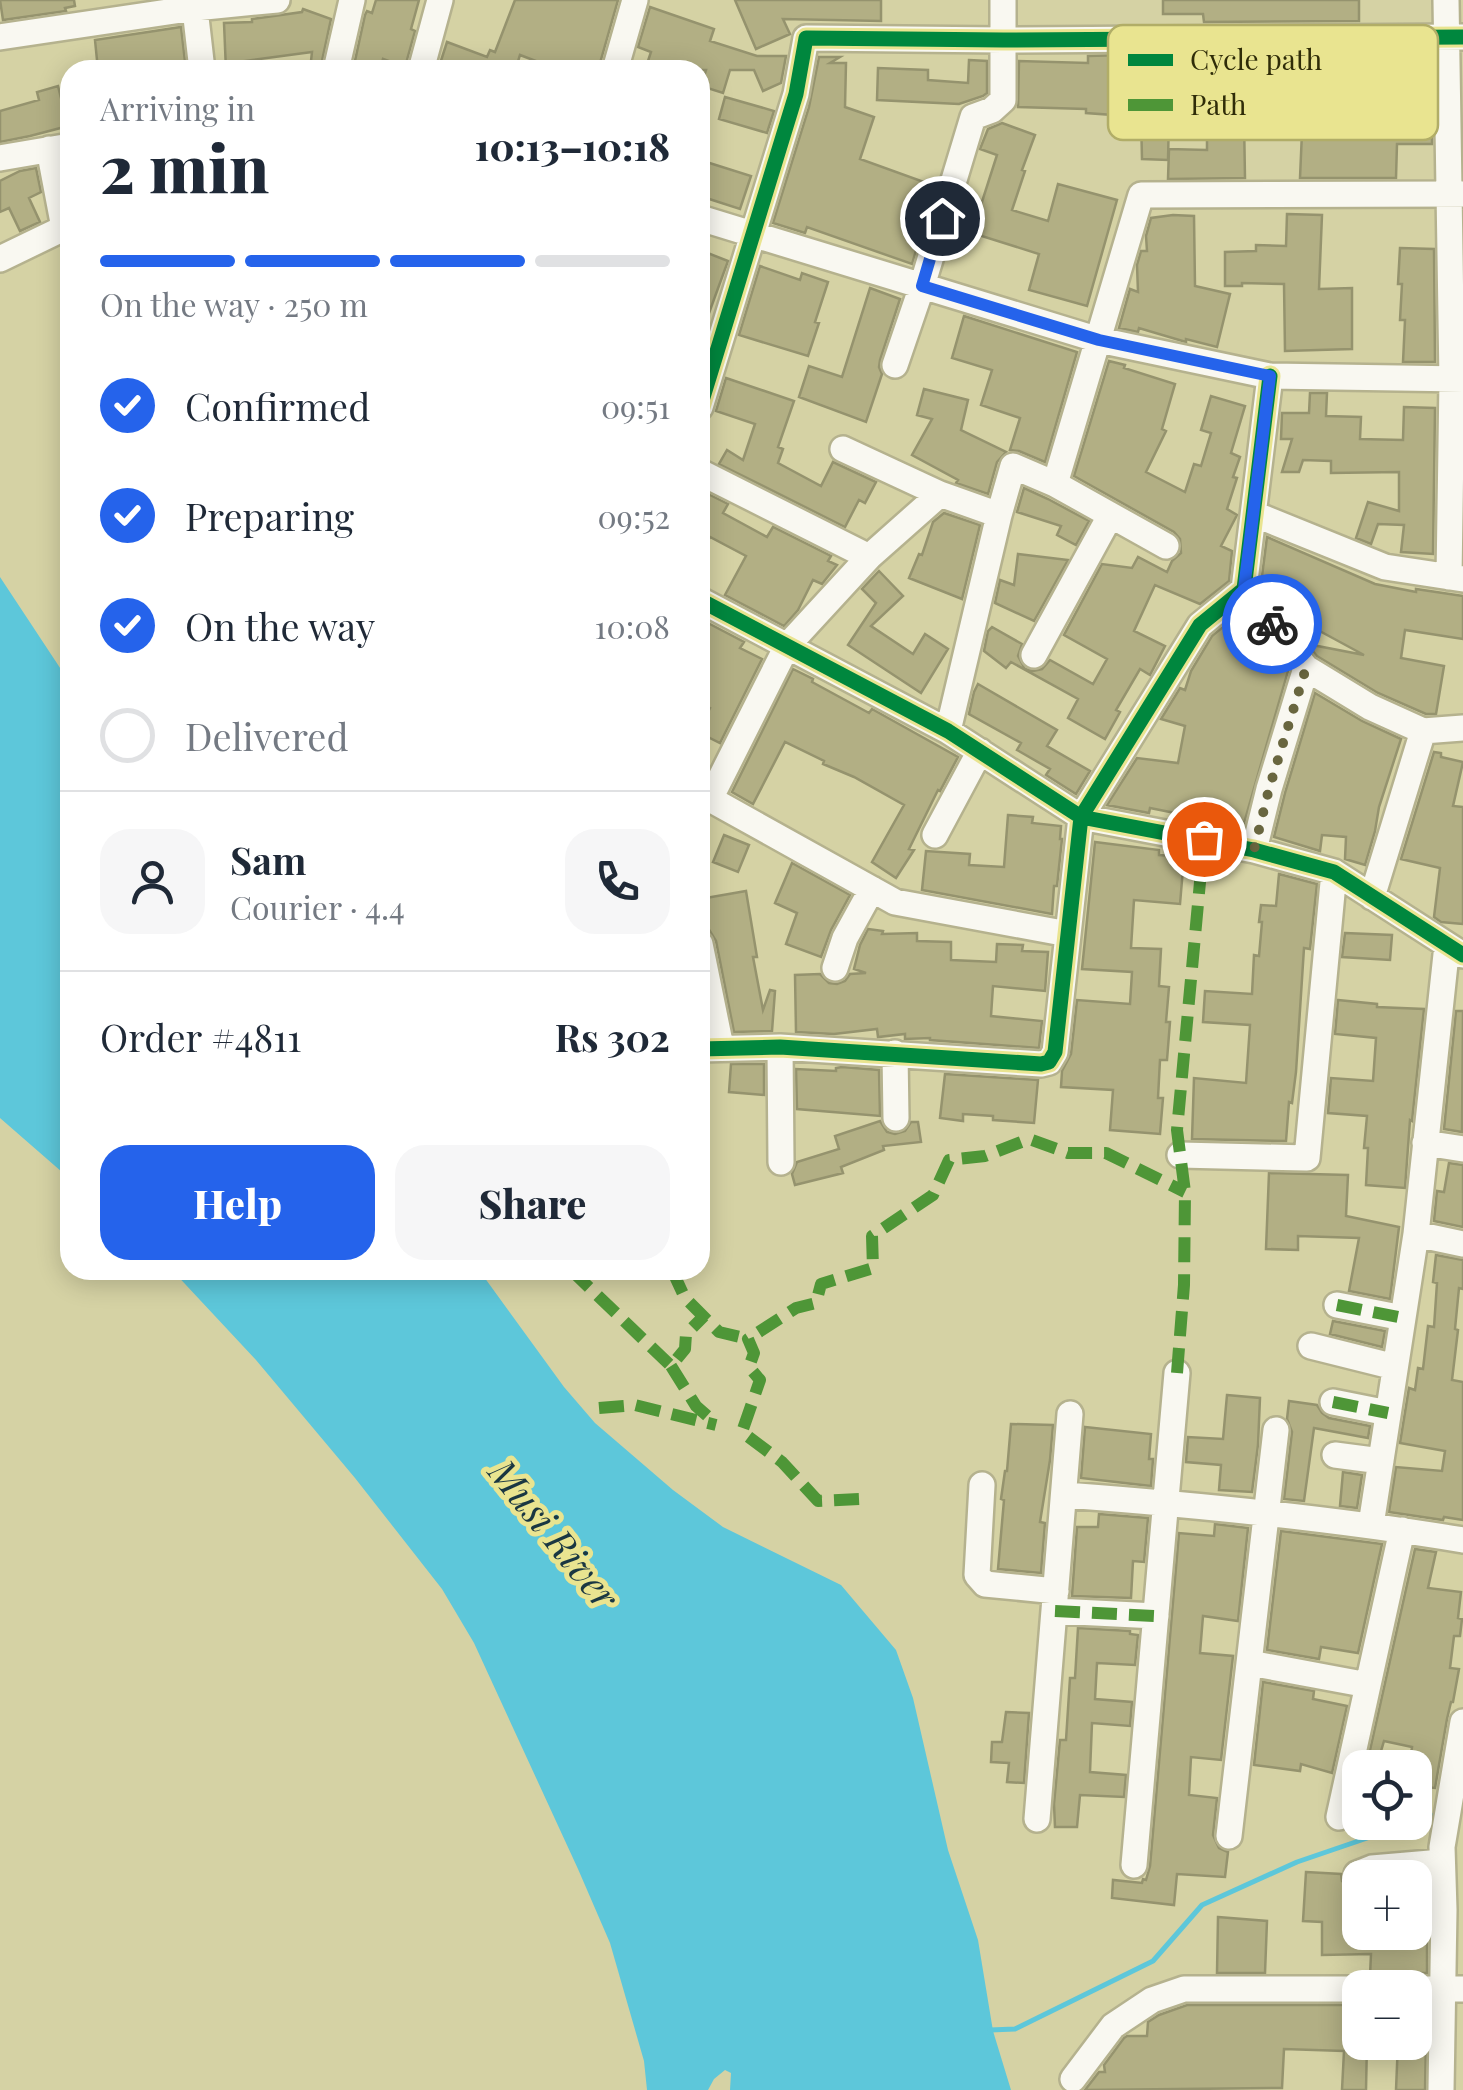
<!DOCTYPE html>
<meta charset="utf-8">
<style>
:root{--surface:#fff;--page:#f6f6f7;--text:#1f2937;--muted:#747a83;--line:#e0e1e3;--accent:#2563eb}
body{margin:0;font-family:"Playfair Display",serif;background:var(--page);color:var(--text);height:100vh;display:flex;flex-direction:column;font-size:38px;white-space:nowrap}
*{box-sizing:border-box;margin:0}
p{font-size:32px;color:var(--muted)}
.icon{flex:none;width:55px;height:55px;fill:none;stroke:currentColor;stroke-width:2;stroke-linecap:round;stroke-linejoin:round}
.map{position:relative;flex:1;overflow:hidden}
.drawer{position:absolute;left:60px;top:60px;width:650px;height:1220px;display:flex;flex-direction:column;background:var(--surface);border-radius:30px;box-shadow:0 5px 25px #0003}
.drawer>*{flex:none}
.tools{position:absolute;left:1342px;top:1750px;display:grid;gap:20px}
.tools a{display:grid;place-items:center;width:90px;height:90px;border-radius:20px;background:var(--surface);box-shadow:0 5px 25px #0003;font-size:50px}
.pin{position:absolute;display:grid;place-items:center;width:85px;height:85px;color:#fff;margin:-42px;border:5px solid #fff;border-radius:50%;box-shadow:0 2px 10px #0007}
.courier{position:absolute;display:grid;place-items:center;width:100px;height:100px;margin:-50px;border:8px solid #2563eb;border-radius:50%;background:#fff;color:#222;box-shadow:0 2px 12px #0007}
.headline em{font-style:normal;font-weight:800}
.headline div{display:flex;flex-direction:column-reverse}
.headline{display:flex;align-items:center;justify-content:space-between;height:170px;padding:0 40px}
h1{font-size:65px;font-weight:800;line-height:75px}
.bar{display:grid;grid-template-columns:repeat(4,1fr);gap:15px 10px;align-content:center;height:120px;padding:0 40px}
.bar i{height:12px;border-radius:8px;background:var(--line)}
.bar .current{background:var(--accent)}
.bar p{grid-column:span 4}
.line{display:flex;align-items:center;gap:25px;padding:0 40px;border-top:2px solid var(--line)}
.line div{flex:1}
.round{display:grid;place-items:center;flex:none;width:105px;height:105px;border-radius:30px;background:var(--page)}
ol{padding:0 40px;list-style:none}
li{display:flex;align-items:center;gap:30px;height:110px}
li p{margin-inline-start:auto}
li .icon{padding:10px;border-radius:50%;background:var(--accent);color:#fff;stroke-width:4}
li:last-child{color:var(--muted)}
li i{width:55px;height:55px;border:5px solid var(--line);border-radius:50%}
.action{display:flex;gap:20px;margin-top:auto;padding:20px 40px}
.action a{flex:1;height:115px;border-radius:30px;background:var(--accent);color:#fff;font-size:40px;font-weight:800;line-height:115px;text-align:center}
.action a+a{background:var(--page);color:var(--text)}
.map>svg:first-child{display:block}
</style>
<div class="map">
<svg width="1463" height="2090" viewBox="0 0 1463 2090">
<rect width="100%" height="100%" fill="#d5d2a4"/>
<path fill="#5dc7da" d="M0 577 70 683V1179L0 1118Z
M172 1270H479L564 1387 595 1423 673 1490 723 1527 841 1585 896 1650 913 1698 948 1850 978 1940 993 2031 1011 2090H730L731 2073 725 2070 714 2079 708 2090H647L644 2061 610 1943 578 1869 474 1643 442 1589 355 1478 256 1360Z"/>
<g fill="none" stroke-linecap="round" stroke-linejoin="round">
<path stroke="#5dc7da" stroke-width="5" d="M1415 1822 1441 1813
M990 2030 1015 2029 1153 1961 1202 1905 1297 1862 1414 1822"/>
</g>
<path fill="#b2af84" stroke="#95936e" stroke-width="2.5" d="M0 0H74L75 6 65 8 66 11 3 20Z
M376 0H419L411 29 415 31 405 67 383 59 380 70H353L365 15 367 11 372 13Z
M515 0H618L598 70H583L556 63 554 68 520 55 516 68 518 70H438L447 42 487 57 490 50 495 52Z
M735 0H881V21L783 19 790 34 756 49Z
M1163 0H1359V21L1204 22 1203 14H1163Z
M650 7 714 29 710 41 757 56H786L781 83 763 91 754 70H730L723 93 701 86 706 70H645L651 52 638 47Z
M303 9 331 19 320 70H310L312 52 245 61 246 70H226L224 23 252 22V19L302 12Z
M181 27 186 70H98L95 40Z
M1125 55 1124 81 1165 83V89L1207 90V70L1241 71 1240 120H1244L1245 178 1168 179 1169 149 1207 150V118L1169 117 1168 160 1142 159 1141 117 1086 113V109L1018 107 1019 61 1088 63V56Z
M1363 56 1397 57 1395 119H1432V144H1397L1396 178H1300L1303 109H1285L1286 61 1319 62 1317 116H1322L1321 130 1361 131Z
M819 57H840L830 63H846L845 107 874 117 860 159 935 186 912 264 807 227 805 233 773 223 809 107Z
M969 60 987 61V93L983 96 959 104 877 100 878 68 928 70V80L968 83Z
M58 86 68 126 30 136 0 142V111L39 100 37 92Z
M725 97 774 111 767 133 719 119Z
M1002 123 1035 135 1022 170 1025 171 1012 210 1048 221 1058 184 1117 200 1087 306 1029 290 1039 254 972 233 997 155 980 149 988 129Z
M700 160 751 176 740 209 700 196Z
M36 168 41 192 29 198 40 222 20 231 9 208 0 212V181L20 171Z
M1287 214 1322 215 1319 289 1352 288V349L1285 351 1284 284 1242 283V286H1225V252L1256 251V245L1286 246Z
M1173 215 1194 216 1195 286 1230 294 1217 347 1186 339V342L1139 328 1138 332 1119 328 1130 289 1138 292 1137 265 1141 251H1147L1146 236 1151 218Z
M1400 248 1434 249 1435 362H1403L1405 320H1400L1402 284H1398Z
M700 250 728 261 701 335H700Z
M760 266 800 280 802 273 828 282 815 322 819 323 808 356 739 335Z
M870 288 900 299 880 360 879 367 882 374 866 422 799 397 809 366 842 377Z
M964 316 1077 352 1045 462 1019 451 1010 450 1020 418 981 405 992 370 952 358Z
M1109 361 1125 365 1124 368 1175 384 1162 429 1166 431 1146 472 1185 492 1194 464 1201 466 1211 433 1201 430 1211 396 1245 406 1231 453 1240 457 1233 477 1237 478 1227 509 1237 515 1221 546 1232 551 1229 581 1200 604 1155 585 1134 631 1165 646 1150 675 1140 669 1116 710 1120 712 1105 739 1068 718 1078 699 1011 662 1006 668 984 651 988 631 992 627 1022 644 1018 656 1025 669 1033 671 1042 669 1050 660 1093 684 1107 659 1064 635 1102 564 1132 568 1138 557 1167 572 1172 561 1181 553 1180 539 1174 532 1074 476Z
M726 378 794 401 778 447 783 449 778 463 821 486 833 462 876 482 865 503 859 500 845 527 719 464 727 450 743 460 755 424 716 411Z
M924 389 968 400 961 430 1006 452 997 462 988 494 956 483 958 480 912 455 932 419 917 415Z
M1310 393H1327L1326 416 1361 417 1360 439 1403 440 1404 407 1435 408 1433 554 1401 552 1404 525 1378 524 1371 544 1356 538 1368 502 1399 511V472L1331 473V461L1303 460 1299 472H1282L1292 439H1281L1282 413H1309Z
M1024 488 1048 499 1089 521 1076 545 1057 535 1061 526 1017 512Z
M706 493 728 504 723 513 767 537 773 527 831 556 828 561 837 565 822 584 813 580 798 610 784 626 725 595 746 556 710 537 700 557V505Z
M944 513 980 525 962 599 909 578 919 554 922 555 933 522Z
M1267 537 1375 584 1416 592V589L1463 596V639L1405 630 1401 658 1444 666 1436 714H1426L1378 693 1317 656 1307 644 1364 655 1281 610 1261 584Z
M1018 554 1068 560 1034 621 995 603 1000 580 1014 585Z
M879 571 903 596 871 626 913 654 925 634 948 649 921 693 848 645 876 603 862 589Z
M1241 612 1247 619 1244 629 1257 632 1288 671 1244 823 1186 810 1185 815 1150 808 1149 813 1107 805 1137 758 1178 763 1185 726 1161 719 1180 688 1185 690 1191 671 1212 636Z
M706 622 744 642 740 648 762 659 720 743 700 733V728L710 708 700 703V634Z
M793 669 813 679 812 682 869 713 872 709 958 757 940 791 938 790 909 849 914 850 896 878 872 862 904 805 854 777 823 764 824 761 785 742 753 804 732 792Z
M978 684 1057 730 1047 746 1090 771 1076 794 1046 775 1050 769 1017 750 1021 743 969 714 974 692Z
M1315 693 1362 721 1401 739 1379 807 1375 831 1365 865 1345 859 1346 837 1322 835 1320 851 1274 837 1285 793Z
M1434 752 1441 753V757L1463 762 1453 806 1463 807V924L1441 922 1434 917 1440 868 1401 859Z
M1008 815 1033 817 1032 823 1061 826 1060 839H1062L1057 886H1054L1052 914 922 890 926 851 970 854 969 865 1004 867Z
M724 835 749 845 738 872 713 862Z
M1095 842 1159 850V855L1184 857 1180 904 1134 900 1131 948 1161 949 1159 986 1169 987 1166 1022H1170L1167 1060H1160L1158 1098H1163L1160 1134 1110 1130 1113 1090 1061 1087 1062 1071 1071 1054 1077 1000 1130 1004 1132 972 1082 969Z
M792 863 850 895 831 930 821 957 786 944 797 913 775 903Z
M1279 874 1317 884 1310 949 1304 948 1296 1072 1292 1103 1289 1102 1286 1141 1192 1139 1194 1078 1246 1083 1250 1025 1203 1022 1205 991 1252 994 1254 955 1259 956 1262 922H1259L1261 905 1276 906Z
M746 891 757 957H753L763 1010 770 990 775 991 772 1031 734 1032 716 941 708 928H704L700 899Z
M868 929 883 931 882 934 917 933V941L951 942V960L996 962 997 944 1023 945 1022 951 1048 952 1045 991 993 986 991 1016 1042 1021 1039 1048 930 1040V1038L905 1039V1034L878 1037 877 1029 834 1034 796 1032 795 975 820 974 829 983 837 984 845 981 850 974 866 973 854 969 860 945Z
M1345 933 1392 935 1390 960 1342 957Z
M1338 1000 1377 1004V1007L1424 1009 1412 1121 1410 1120 1405 1188 1366 1185 1368 1148H1364L1367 1116 1328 1113 1331 1078 1373 1081 1376 1038 1335 1034Z
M1456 1011H1463L1462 1132 1444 1129Z
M731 1064H764V1095L729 1092Z
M842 1067 879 1070 880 1116 797 1109 796 1069 836 1071V1068Z
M945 1074 1038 1080 1034 1123 993 1120V1116L963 1114V1121L940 1118Z
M880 1121 887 1132 895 1134 905 1131 911 1122H918L921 1142 883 1146 884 1150 841 1167 843 1173 795 1185 792 1174 797 1162 839 1149 835 1136Z
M1449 1163 1463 1165V1227L1434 1221 1437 1191 1444 1192Z
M1269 1173 1348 1175 1346 1216 1399 1227 1390 1299 1349 1291 1359 1238 1298 1236V1250L1266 1249Z
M1436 1255 1463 1260V1289L1459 1288 1455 1329 1458 1330 1452 1380 1463 1382V1520L1444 1517 1443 1520 1389 1512 1396 1467 1442 1471 1445 1451 1400 1443 1409 1388 1415 1390 1418 1368 1423 1369 1428 1326 1434 1327 1437 1283 1433 1282Z
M1333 1321 1385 1331 1382 1347 1330 1334Z
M1227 1395 1260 1398 1258 1445 1252 1492 1219 1490 1221 1465 1186 1462 1188 1437 1223 1439Z
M1289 1401 1317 1405 1322 1413 1329 1418 1370 1426 1368 1438 1314 1428 1304 1501 1284 1499 1292 1432 1287 1419Z
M1011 1424 1053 1425 1050 1460 1040 1522 1045 1523 1041 1573 998 1569 1004 1500 1001 1499 1005 1471H1007Z
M1085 1427 1151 1434 1149 1459H1153L1151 1486 1081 1478Z
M1343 1472 1362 1475 1357 1508 1340 1506Z
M1099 1514 1148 1518 1144 1562 1133 1561 1131 1598 1072 1596 1077 1527H1098Z
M1215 1524 1248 1528 1238 1621 1203 1616 1200 1653 1233 1656 1221 1760 1191 1757 1189 1795 1217 1798 1213 1835 1219 1848 1228 1852 1225 1877 1177 1874 1174 1905 1112 1898 1113 1880 1142 1883 1143 1879 1146 1880 1150 1866 1179 1533 1214 1536Z
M1281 1531 1382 1544 1358 1653 1321 1647 1319 1659 1267 1650Z
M1415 1549 1436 1552 1428 1588 1461 1592 1458 1618 1462 1619 1460 1636H1454L1450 1668 1459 1669 1453 1702H1451L1447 1719 1435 1788 1415 1786V1768H1412L1413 1763 1410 1762 1412 1747 1384 1741 1376 1768H1366Z
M1078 1628 1130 1631V1634L1138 1635 1135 1665 1097 1663 1095 1699 1132 1702 1130 1726 1092 1723 1090 1772 1126 1775 1124 1797 1080 1795 1077 1827H1055L1054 1804 1060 1740H1066L1070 1678H1075Z
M1263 1682 1314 1691 1313 1699 1347 1706 1332 1773 1301 1764 1300 1771 1254 1765Z
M1006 1712 1029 1713 1024 1783 1007 1782 1009 1763 991 1762 992 1742H1002Z
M1306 1872 1341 1874 1342 1881 1352 1889 1349 1932 1427 1931V1973H1414L1403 1978 1370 1976 1371 1954 1322 1955V1922L1303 1921Z
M1218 1917 1267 1921 1265 1973H1217Z
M1187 2005H1360V2042H1367L1366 2090H1342L1344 2051 1284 2049 1282 2088 1085 2090 1099 2072H1105L1104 2065 1124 2038 1127 2036H1147L1148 2022 1159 2015Z
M1398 2042H1426L1425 2090H1396Z"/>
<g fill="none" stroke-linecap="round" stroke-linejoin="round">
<defs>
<path id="minor" d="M194 0 202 70
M1446 0 1452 380 1449 577
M0 37 195 8 277 0
M336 70 352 0
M421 70 440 0
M615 70 635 0
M0 158 70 146
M700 218 1099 340 1270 376 1463 379
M0 259 64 228 49 149
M895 365 922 286 973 117 992 110 1003 100V0
M700 407 796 94 806 38 1003 40 1463 37
M843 449 940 494
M700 472 869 557
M1055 484 1166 546
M1254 514 1385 567 1463 579
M999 515 940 494 869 557 787 646 710 799 895 902 1068 934
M1244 589 1306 668 1370 707 1423 731 1463 728
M700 600 948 731 1081 817 1254 850 1334 872 1463 955
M1034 655 1110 516
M948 731 999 515 1013 466 1055 484 1141 195 1463 194
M935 835 980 751
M1254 850 1269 789 1306 668
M1372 897 1423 731
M700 944 721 1047
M835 968 845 938 872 889
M780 1047 781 1162
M700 1049 780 1047 1041 1064 1049 1062 1055 1052 1081 817 1200 625 1244 589 1270 376
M895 1053 896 1118
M1425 1143 1463 1149
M1180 1155 1307 1158 1334 872
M1416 1234 1463 1244
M1337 1305 1403 1318
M1311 1346 1395 1367
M1333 1402 1388 1413
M1335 1455 1381 1461
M982 1485 977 1575 985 1584 1056 1591
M1065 1495C1198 1505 1331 1518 1463 1540
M1371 1525 1416 1234 1447 945
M1055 1611 1156 1616
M1250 1663 1368 1685
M1339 1817 1402 1530
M1037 1819 1070 1414
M1229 1836 1276 1430
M1134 1865 1177 1373
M1357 1874 1372 1868 1442 1862
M1415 1989H1463
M1073 2079 1113 2026 1152 2000 1184 1989H1360
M1441 2090 1444 1910 1442 1847 1463 1722"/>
</defs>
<use href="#minor" stroke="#b5b28e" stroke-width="30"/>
<use href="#minor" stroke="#f9f8f1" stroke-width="25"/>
<path stroke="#4e9637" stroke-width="12" stroke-dasharray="25 12" stroke-linecap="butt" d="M571 1270 671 1366 685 1349 686 1334 704 1316
M672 1270 685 1298 719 1332 748 1339
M1337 1305 1403 1318
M671 1366 696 1406 713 1421
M1177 1373 1184 1285 1185 1192 1177 1130 1204 839
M1333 1402 1388 1413
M599 1408 635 1405 716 1425
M859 1499 818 1501 782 1462 742 1432 760 1380 749 1367 754 1353 748 1339 796 1308 816 1303 821 1284 873 1268 872 1236 933 1195 949 1160 985 1156 1029 1139 1068 1153H1106L1185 1192
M1055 1611 1156 1616"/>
<defs>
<path id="cycleway" d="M700 407 796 94 806 38 1003 40 1463 37
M700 600 948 731 1081 817 1254 850 1334 872 1463 955
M700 1049 780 1047 1041 1064 1049 1062 1055 1052 1081 817 1200 625 1244 589 1270 376"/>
</defs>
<use href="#cycleway" stroke="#e9e490" stroke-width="21"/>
<use href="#cycleway" stroke="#00873e" stroke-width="15"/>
</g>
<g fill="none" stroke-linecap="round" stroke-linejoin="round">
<path stroke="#69663f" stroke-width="10" stroke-dasharray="0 18" d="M1204 839 1254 850 1269 789 1306 668 1272 624"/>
<path stroke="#2563eb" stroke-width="12" d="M942 218 922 286 1099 340 1270 376 1244 589 1272 624"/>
</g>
<g text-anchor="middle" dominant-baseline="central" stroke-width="10" stroke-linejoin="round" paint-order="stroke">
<g font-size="38" font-style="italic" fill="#1a3742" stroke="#e9e490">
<text transform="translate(555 1533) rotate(51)">Musi River</text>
</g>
</g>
<rect x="1108" y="25" width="330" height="115" rx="15" fill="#e9e490" stroke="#b1ad67" stroke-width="2.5"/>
<rect x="1128" y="54" width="45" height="12" fill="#00873e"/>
<rect x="1128" y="99" width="45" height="12" fill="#4e9637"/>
<g font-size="28" fill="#2f2c08">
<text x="1190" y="70">Cycle path</text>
<text x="1190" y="115">Path</text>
</g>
</svg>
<div class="tools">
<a><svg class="icon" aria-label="locate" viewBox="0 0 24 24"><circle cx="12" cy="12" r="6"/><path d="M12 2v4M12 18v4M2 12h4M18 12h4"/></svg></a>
<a>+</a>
<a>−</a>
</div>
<div class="pin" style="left:1204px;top:839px;background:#ea580c"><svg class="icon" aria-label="bag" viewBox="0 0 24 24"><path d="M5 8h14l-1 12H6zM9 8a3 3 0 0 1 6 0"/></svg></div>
<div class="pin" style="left:942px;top:218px;background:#1f2937"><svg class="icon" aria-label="home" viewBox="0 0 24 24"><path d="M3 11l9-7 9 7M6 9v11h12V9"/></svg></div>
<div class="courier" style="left:1272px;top:624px"><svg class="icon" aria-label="bike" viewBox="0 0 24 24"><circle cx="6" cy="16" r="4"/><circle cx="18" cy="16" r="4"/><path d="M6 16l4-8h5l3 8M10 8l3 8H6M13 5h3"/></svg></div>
<section class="drawer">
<div class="headline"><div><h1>2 min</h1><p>Arriving in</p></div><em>10:13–10:18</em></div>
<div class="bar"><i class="current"></i><i class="current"></i><i class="current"></i><i></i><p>On the way · 250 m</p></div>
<ol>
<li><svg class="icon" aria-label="check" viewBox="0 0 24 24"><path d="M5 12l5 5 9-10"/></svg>Confirmed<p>09:51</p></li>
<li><svg class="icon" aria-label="check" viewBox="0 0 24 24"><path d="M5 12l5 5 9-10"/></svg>Preparing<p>09:52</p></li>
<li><svg class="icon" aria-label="check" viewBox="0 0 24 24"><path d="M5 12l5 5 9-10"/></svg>On the way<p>10:08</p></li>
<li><i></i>Delivered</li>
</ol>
<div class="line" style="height:180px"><a class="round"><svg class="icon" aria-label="person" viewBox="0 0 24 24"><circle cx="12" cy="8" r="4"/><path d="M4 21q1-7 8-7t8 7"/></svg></a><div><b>Sam</b><p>Courier · 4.4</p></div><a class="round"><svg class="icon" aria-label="phone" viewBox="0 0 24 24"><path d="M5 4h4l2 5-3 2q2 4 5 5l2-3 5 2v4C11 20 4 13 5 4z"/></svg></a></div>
<div class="line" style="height:130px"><div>Order #4811</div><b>Rs 302</b></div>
<div class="action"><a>Help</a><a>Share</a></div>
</section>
</div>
